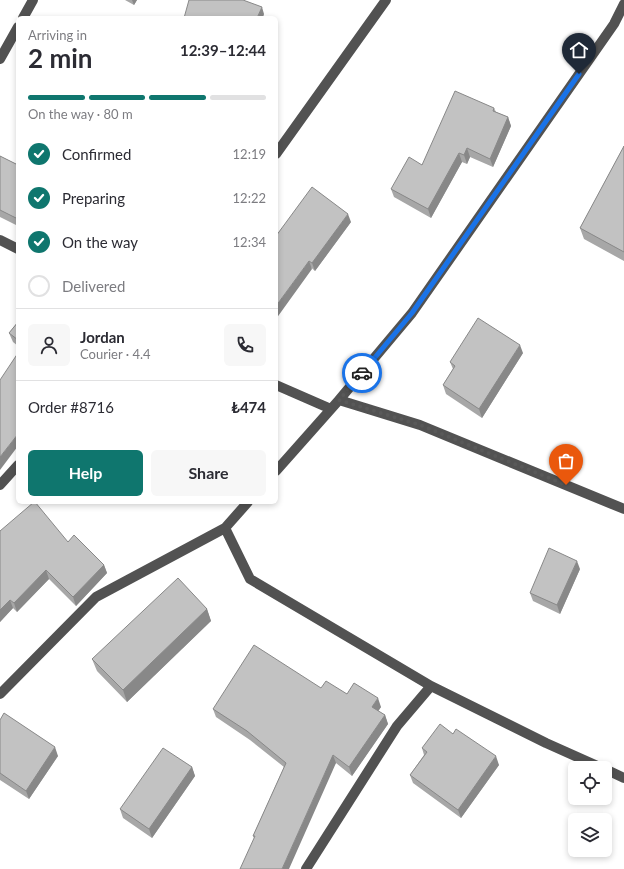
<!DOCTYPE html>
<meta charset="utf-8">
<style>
:root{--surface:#fff;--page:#f7f7f7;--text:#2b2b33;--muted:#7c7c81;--line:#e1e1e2;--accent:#0f766e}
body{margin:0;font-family:Lato,sans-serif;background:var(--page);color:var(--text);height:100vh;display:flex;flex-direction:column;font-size:15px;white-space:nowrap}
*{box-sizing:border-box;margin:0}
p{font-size:13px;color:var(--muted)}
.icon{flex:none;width:22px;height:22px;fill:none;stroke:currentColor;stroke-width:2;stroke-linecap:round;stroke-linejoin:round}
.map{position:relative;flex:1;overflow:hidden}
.drawer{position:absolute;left:16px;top:16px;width:262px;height:488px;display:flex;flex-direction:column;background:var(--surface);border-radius:6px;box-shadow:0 2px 6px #0003}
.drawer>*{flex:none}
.fabs{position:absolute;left:568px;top:761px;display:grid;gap:8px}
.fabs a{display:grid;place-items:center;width:44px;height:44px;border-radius:6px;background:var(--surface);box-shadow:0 2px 6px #0003;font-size:20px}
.pin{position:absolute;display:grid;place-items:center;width:34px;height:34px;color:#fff;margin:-41px -17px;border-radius:50% 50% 50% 0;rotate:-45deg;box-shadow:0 0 4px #0007}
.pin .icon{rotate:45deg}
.courier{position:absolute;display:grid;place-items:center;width:40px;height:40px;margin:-20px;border:3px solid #1a73e8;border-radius:50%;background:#fff;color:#222;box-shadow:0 1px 5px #0007}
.overview em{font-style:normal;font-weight:700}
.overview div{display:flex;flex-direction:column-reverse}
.overview{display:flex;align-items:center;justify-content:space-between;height:68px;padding:0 12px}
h1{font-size:26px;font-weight:700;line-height:30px}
.bar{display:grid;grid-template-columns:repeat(4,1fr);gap:6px 4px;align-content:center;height:48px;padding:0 12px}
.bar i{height:5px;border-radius:3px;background:var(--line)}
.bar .on{background:var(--accent)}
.bar p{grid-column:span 4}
.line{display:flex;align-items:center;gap:10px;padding:0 12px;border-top:1px solid var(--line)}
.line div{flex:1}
.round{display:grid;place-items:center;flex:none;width:42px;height:42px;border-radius:6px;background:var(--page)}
ol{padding:0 12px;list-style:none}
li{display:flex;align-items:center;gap:12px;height:44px}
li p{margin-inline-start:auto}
li .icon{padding:4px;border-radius:50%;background:var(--accent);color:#fff;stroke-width:4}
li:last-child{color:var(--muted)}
li i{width:22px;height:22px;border:2px solid var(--line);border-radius:50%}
.button{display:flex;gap:8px;margin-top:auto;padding:8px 12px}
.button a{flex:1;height:46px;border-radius:6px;background:var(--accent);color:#fff;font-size:16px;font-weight:700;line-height:46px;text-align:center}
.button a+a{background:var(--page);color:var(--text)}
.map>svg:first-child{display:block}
</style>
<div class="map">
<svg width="624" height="869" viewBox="0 0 624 869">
<rect width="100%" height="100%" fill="#fff"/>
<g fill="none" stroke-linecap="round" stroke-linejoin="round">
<path stroke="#525252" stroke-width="10" d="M23 18 33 0
M0 59 18 27
M276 154 386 0
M0 240 18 249
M276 385 331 409
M339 400 412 313 614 24 624 4
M276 471 339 400 420 425 624 509
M0 485 18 465
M248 502 225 528 250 579 431 686
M0 694 96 597 225 528
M605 769 624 778
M306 869 397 726 431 686 546 743 602 768"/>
</g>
<path fill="#a7a7a7" d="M125 0H137L134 5Z
M494 108 496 112 508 117 511 126 493 167 470 157 467 164 462 162 431 218 394 197 391 189Z
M624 146V261L584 239 580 228Z
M0 156 18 165V226L0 217Z
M351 222 315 271 276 236Z
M18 322V346L13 342 9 333Z
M523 353 482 418 446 394 443 385 453 369 450 362Z
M0 531 68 542 104 565 107 573 76 606 49 579 17 612 13 608 0 622Z
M580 569 560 614 533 601 530 593Z
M207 609 211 621 127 702 97 671 92 659Z
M321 688 347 694 381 707 378 711 385 715 388 724 352 776 336 763 254 838 253 836 284 767 250 740 216 717 213 709Z
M0 720 58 756 29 799 0 780Z
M453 734 499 765 461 818 413 783 410 775 424 755 422 748Z
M192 767 195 776 152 838 123 818 120 809Z"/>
<path fill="#888" d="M132 0H137L134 5Z
M262 7 264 14 263 18H257Z
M508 117 511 126 493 167 490 159Z
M467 148 470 157 467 164 464 155Z
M459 153 462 162 431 218 428 209Z
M348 214 351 222 315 271 312 263Z
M309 261 312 269 276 319V306Z
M520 345 523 353 482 418 479 409Z
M18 434V446L0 470V457Z
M577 561 580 569 560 614 557 605Z
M104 565 107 573 76 606 73 597Z
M46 570 49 579 17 612 14 603Z
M10 600 13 608 0 622V610Z
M207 609 211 621 127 702 123 690Z
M378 698 381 707 375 716 372 707Z
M385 715 388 724 352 776 349 767Z
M55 747 58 756 29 799 26 791Z
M333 755 336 763 289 869H282Z
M496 756 499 765 461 818 458 810Z
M192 767 195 776 152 838 149 829Z"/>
<path fill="#c2c2c2" stroke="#888" d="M189 0H243L262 7 257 18H184Z
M455 91 494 108 493 111 508 117 490 159 467 148 464 155 459 153 428 209 391 189 409 157 422 165Z
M624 146V252L580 228Z
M0 156 18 165V219L0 210Z
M312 187 348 214 312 263 309 261 276 306V236Z
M478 318 520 345 479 409 443 385 455 366 450 362Z
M18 322V340L9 333Z
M18 353V434L0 457V380Z
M34 502H35L68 542 74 535 104 565 73 597 46 570 14 603 10 600 0 610V531Z
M549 548 577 561 557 605 530 593Z
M178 578 207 609 123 690 92 659Z
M254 645 321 688 326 681 347 694 354 683 378 698 372 707 385 715 349 767 333 755 282 869H240L255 836H253L286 763 247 731 213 709Z
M4 713 55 747 26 791 0 773V720Z
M440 724 453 734 456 729 496 756 458 810 410 775 427 752 422 748Z
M163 748 192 767 149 829 120 809Z"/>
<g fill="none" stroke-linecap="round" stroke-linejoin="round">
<path stroke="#595959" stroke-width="4" stroke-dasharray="0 7.2" d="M362 373 339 400 420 425 566 485"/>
<path stroke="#1a73e8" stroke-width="5" d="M362 373 412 313 579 74"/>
</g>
</svg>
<div class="fabs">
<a><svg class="icon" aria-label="locate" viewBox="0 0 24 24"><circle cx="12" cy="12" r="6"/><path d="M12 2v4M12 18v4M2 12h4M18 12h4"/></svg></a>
<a><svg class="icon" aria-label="layers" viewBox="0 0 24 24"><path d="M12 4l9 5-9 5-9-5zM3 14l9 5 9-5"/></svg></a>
</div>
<div class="pin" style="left:566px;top:485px;background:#ea580c"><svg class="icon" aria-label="bag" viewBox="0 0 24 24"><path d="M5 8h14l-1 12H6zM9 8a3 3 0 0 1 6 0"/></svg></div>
<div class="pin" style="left:579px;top:74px;background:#1f2937"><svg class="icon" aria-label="home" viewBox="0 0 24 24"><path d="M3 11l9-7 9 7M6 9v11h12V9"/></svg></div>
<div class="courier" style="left:362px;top:373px"><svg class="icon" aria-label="car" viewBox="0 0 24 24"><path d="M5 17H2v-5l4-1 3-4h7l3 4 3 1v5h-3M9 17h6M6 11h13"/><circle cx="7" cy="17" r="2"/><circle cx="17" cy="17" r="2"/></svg></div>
<section class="drawer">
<div class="overview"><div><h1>2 min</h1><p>Arriving in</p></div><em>12:39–12:44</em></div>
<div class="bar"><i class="on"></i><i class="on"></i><i class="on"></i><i></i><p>On the way · 80 m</p></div>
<ol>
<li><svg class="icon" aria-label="check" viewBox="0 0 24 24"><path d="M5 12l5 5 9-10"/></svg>Confirmed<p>12:19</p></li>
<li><svg class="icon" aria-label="check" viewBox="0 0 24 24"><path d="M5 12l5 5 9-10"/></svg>Preparing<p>12:22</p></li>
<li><svg class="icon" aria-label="check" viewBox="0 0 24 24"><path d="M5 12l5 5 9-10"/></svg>On the way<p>12:34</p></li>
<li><i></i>Delivered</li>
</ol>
<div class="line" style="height:72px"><a class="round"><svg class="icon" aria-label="person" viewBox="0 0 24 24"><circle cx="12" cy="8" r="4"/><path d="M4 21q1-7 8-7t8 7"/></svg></a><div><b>Jordan</b><p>Courier · 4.4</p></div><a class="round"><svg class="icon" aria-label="phone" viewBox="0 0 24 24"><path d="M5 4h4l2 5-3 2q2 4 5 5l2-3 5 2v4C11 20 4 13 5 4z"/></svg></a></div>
<div class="line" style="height:52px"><div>Order #8716</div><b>₺474</b></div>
<div class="button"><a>Help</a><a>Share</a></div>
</section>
</div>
